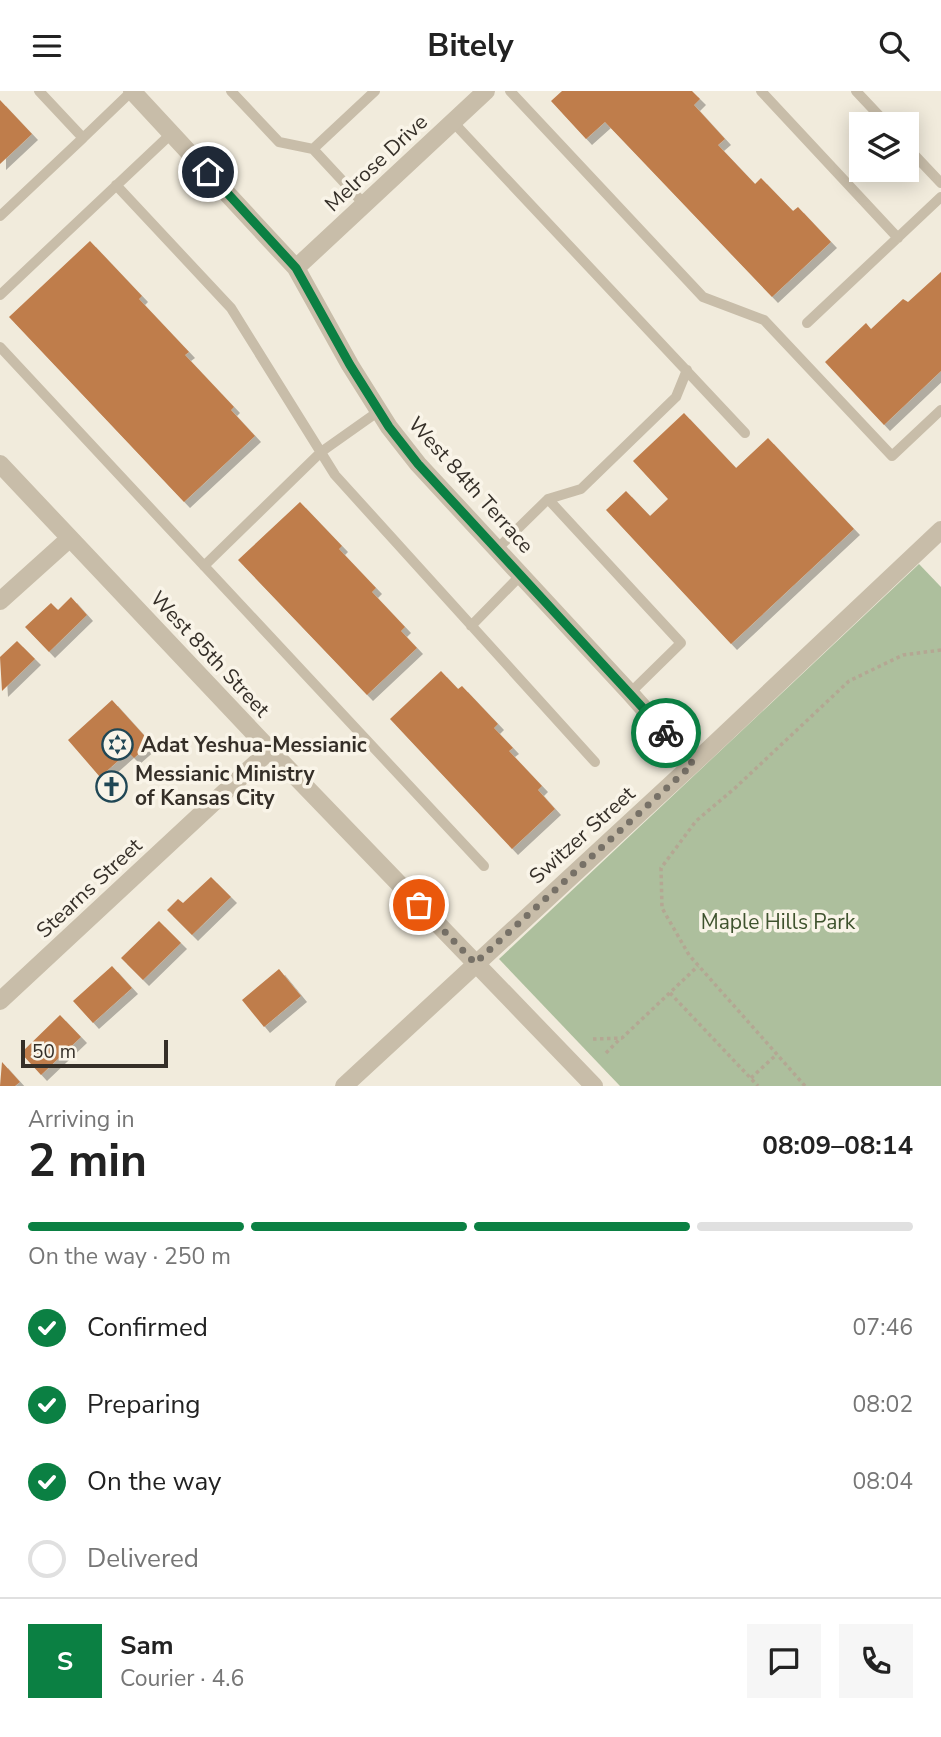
<!DOCTYPE html>
<meta charset="utf-8">
<style>
:root{--surface:#fff;--page:#f6f6f6;--text:#222;--muted:#767676;--line:#e0e0e0;--accent:#0b8043}
body{margin:0;font-family:"Nunito Sans",sans-serif;background:var(--page);color:var(--text);height:100vh;display:flex;flex-direction:column;font-size:26px;white-space:nowrap}
*{box-sizing:border-box;margin:0}
p{font-size:23px;color:var(--muted)}
.icon{flex:none;width:38px;height:38px;fill:none;stroke:currentColor;stroke-width:2;stroke-linecap:round;stroke-linejoin:round}
.map{position:relative;height:995px;overflow:hidden}
.sheet{display:flex;flex-direction:column;background:var(--surface);flex:1}
.sheet>*{flex:none}
.buttons{position:absolute;left:849px;top:21px;display:grid;gap:14px}
.buttons a{display:grid;place-items:center;width:70px;height:70px;border-radius:0px;background:var(--surface);box-shadow:0 4px 18px #0003;font-size:35px}
.scale{position:absolute;left:21px;bottom:18px;width:147px;box-sizing:border-box;padding-left:7px;border:4px solid #352f28;border-top:0;font-size:19px;line-height:24px;white-space:nowrap;color:#352f28;-webkit-text-stroke:5px #f9f4e8;paint-order:stroke}
.pin{position:absolute;display:grid;place-items:center;width:60px;height:60px;color:#fff;margin:-30px;border:4px solid #fff;border-radius:50%;box-shadow:0 2px 7px #0007}
.courier{position:absolute;display:grid;place-items:center;width:70px;height:70px;margin:-35px;border:5px solid #0b8043;border-radius:50%;background:#fff;color:#222;box-shadow:0 2px 9px #0007}
.overview em{font-style:normal;font-weight:700}
.overview div{display:flex;flex-direction:column-reverse}
.overview{display:flex;align-items:center;justify-content:space-between;height:119px;padding:0 28px}
h1{font-size:46px;font-weight:700;line-height:52px}
.bar{display:grid;grid-template-columns:repeat(4,1fr);gap:10px 7px;align-content:center;height:84px;padding:0 28px}
.bar i{height:9px;border-radius:5px;background:var(--line)}
.bar .current{background:var(--accent)}
.bar p{grid-column:span 4}
.line{display:flex;align-items:center;gap:18px;padding:0 28px;border-top:2px solid var(--line)}
.line div{flex:1}
.round{display:grid;place-items:center;flex:none;width:74px;height:74px;border-radius:0px;background:var(--page)}
ol{padding:0 28px;list-style:none}
li{display:flex;align-items:center;gap:21px;height:77px}
li p{margin-inline-start:auto}
li .icon{padding:7px;border-radius:50%;background:var(--accent);color:#fff;stroke-width:4}
li:last-child{color:var(--muted)}
li i{width:38px;height:38px;border:4px solid var(--line);border-radius:50%}
header{display:flex;justify-content:space-between;align-items:center;height:91px;padding:0 28px;background:var(--surface);font-size:32px;font-weight:700}
.map>svg:first-child{display:block}
</style>
<header><svg class="icon" aria-label="menu" viewBox="0 0 24 24"><path d="M4 6h16M4 12h16M4 18h16"/></svg>Bitely<svg class="icon" aria-label="search" viewBox="0 0 24 24"><circle cx="10" cy="10" r="6"/><path d="M15 15l6 6"/></svg></header>
<div class="map">
<svg width="941" height="995" viewBox="0 0 941 995">
<defs>
<filter id="shadow"><feDropShadow dx="6" dy="6" stdDeviation="0" flood-color="#0004"/></filter>
</defs>
<rect width="100%" height="100%" fill="#f1ebdc"/>
<path fill="#adbf9d" d="M919 473 941 496V995H620L499 868Z"/>
<path fill="#bf7d4b" filter="url(#shadow)" d="M562 0H692L700 8 694 14 725 48 718 54 755 93 761 87 793 120 798 116 831 151 772 206 605 31 586 48 551 10Z
M0 9 32 43 0 73Z
M90 150 142 205 139 208 189 261 185 264 234 316 231 319 255 345 184 411 9 226Z
M941 181V280L884 334 825 271 866 232 871 238 903 208 908 211Z
M684 322 736 377 768 347 854 438 731 553 606 419 626 400 650 425 668 408 633 370Z
M300 411 342 455 339 458 376 497 372 501 405 536 401 540 417 557 367 604 238 469Z
M71 506 87 524 49 561 25 536 51 512 58 519Z
M17 550 35 568 2 600 0 566Z
M441 580 458 598 462 595 498 633 494 637 513 657 509 660 542 695 538 699 555 718 512 758 390 628Z
M112 609 151 652 134 667 128 661 100 686 68 649Z
M211 786 231 806 192 844 167 819 178 808 183 812Z
M159 830 181 852 143 889 121 867Z
M112 875 132 897 93 932 73 910Z
M279 878 301 905 264 936 242 909Z
M60 924 81 946 41 984 21 962Z
M2 971 20 991 15 995H0Z"/>
<g fill="none" stroke-linecap="round" stroke-linejoin="round">
<path stroke="#b4a793" stroke-width="3.5" stroke-dasharray="3.5 3.5" stroke-linecap="butt" d="M670 902 758 995
M593 948 622 947 698 875
M606 962 620 948
M751 987 776 964
M805 995 689 864 662 817 661 777 696 730 734 698 849 590 903 564 941 559"/>
<path stroke="#c8bda9" stroke-width="10" d="M231 0 279 51 313 58
M510 0 703 206 764 229 892 365 941 319
M761 0 898 147
M856 0 887 33
M453 31 745 342
M83 47 132 0
M906 55 941 92
M116 94 231 217 335 384 595 671
M365 114 313 58 375 0
M0 125 83 47 39 0
M0 204 172 42
M807 232 941 106
M0 256 484 775
M548 408 681 552 630 602
M497 458 548 408 581 398 676 306 687 279
M204 475 321 361 379 320
M471 535 521 484"/>
<path stroke="#c8bda9" stroke-width="18" d="M132 0 296 177 350 274 389 336 418 373 630 602 693 673
M296 177 486 0
M0 373 270 659 594 995
M0 510 69 448
M0 910 270 659
M344 995 693 673 941 439"/>
</g>
<g fill="none" stroke-linecap="round" stroke-linejoin="round">
<path stroke="#777167" stroke-width="7" stroke-dasharray="0 12.6" d="M419 814 475 872 693 673 666 642"/>
<path stroke="#0b8043" stroke-width="9" d="M208 81 296 177 350 274 389 336 418 373 666 642"/>
</g>
<defs>
<symbol id="synagogue-ring" viewBox="-11 -11 22 22"><circle r="9.5" fill="#f9f4e8" stroke="#204755" stroke-width="1.5"/><path d="M0-6.5L5.6 3.2H-5.6ZM0 6.5L5.6-3.2H-5.6Z" fill="#204755"/></symbol>
<symbol id="church-ring" viewBox="-11 -11 22 22"><circle r="9.5" fill="#f9f4e8" stroke="#204755" stroke-width="1.5"/><path d="M-1.2-6h2.4v3.5h3.3v2.4h-3.3V6h-2.4V-.1h-3.3v-2.4h3.3Z" fill="#204755"/></symbol>
</defs>
<g fill-rule="evenodd">
<use href="#synagogue-ring" x="100" y="636" width="35" height="35"/>
<use href="#church-ring" x="94" y="678" width="35" height="35"/>
</g>
<g text-anchor="middle" dominant-baseline="central" stroke-width="7" stroke-linejoin="round" paint-order="stroke">
<g font-size="21" fill="#352f28" stroke="#f9f4e8">
<text transform="translate(376 72) rotate(-43)">Melrose Drive</text>
<text transform="translate(471 394) rotate(48)">West 84th Terrace</text>
<text transform="translate(210 563) rotate(47)">West 85th Street</text>
<text transform="translate(582 744) rotate(-42)">Switzer Street</text>
<text transform="translate(89 797) rotate(-43)">Stearns Street</text>
</g>
<g font-size="21" font-weight="bold" fill="#352f28" stroke="#f9f4e8" text-anchor="start">
<text x="141" y="654">Adat Yeshua-Messianic</text>
<text x="135" y="683">Messianic Ministry<tspan x="135" dy="24">of Kansas City</tspan></text>
</g>
<g font-size="21" fill="#3e522d" stroke="#f9f4e8">
<text x="778" y="831">Maple Hills Park</text>
</g>
</g>
</svg>
<div class="buttons">
<a><svg class="icon" aria-label="layers" viewBox="0 0 24 24"><path d="M12 4l9 5-9 5-9-5zM3 14l9 5 9-5"/></svg></a>
</div>
<div class="scale">50 m</div>
<div class="pin" style="left:419px;top:814px;background:#ea580c"><svg class="icon" aria-label="bag" viewBox="0 0 24 24"><path d="M5 8h14l-1 12H6zM9 8a3 3 0 0 1 6 0"/></svg></div>
<div class="pin" style="left:208px;top:81px;background:#1f2937"><svg class="icon" aria-label="home" viewBox="0 0 24 24"><path d="M3 11l9-7 9 7M6 9v11h12V9"/></svg></div>
<div class="courier" style="left:666px;top:642px"><svg class="icon" aria-label="bike" viewBox="0 0 24 24"><circle cx="6" cy="16" r="4"/><circle cx="18" cy="16" r="4"/><path d="M6 16l4-8h5l3 8M10 8l3 8H6M13 5h3"/></svg></div>
</div>
<section class="sheet">
<div class="overview"><div><h1>2 min</h1><p>Arriving in</p></div><em>08:09–08:14</em></div>
<div class="bar"><i class="current"></i><i class="current"></i><i class="current"></i><i></i><p>On the way · 250 m</p></div>
<ol>
<li><svg class="icon" aria-label="check" viewBox="0 0 24 24"><path d="M5 12l5 5 9-10"/></svg>Confirmed<p>07:46</p></li>
<li><svg class="icon" aria-label="check" viewBox="0 0 24 24"><path d="M5 12l5 5 9-10"/></svg>Preparing<p>08:02</p></li>
<li><svg class="icon" aria-label="check" viewBox="0 0 24 24"><path d="M5 12l5 5 9-10"/></svg>On the way<p>08:04</p></li>
<li><i></i>Delivered</li>
</ol>
<div class="line" style="height:126px"><b class="round" style="background:var(--accent);color:#fff">S</b><div><b>Sam</b><p>Courier · 4.6</p></div><a class="round"><svg class="icon" aria-label="chat" viewBox="0 0 24 24"><path d="M4 5h16v11H9l-5 4z"/></svg></a><a class="round"><svg class="icon" aria-label="phone" viewBox="0 0 24 24"><path d="M5 4h4l2 5-3 2q2 4 5 5l2-3 5 2v4C11 20 4 13 5 4z"/></svg></a></div>
</section>
